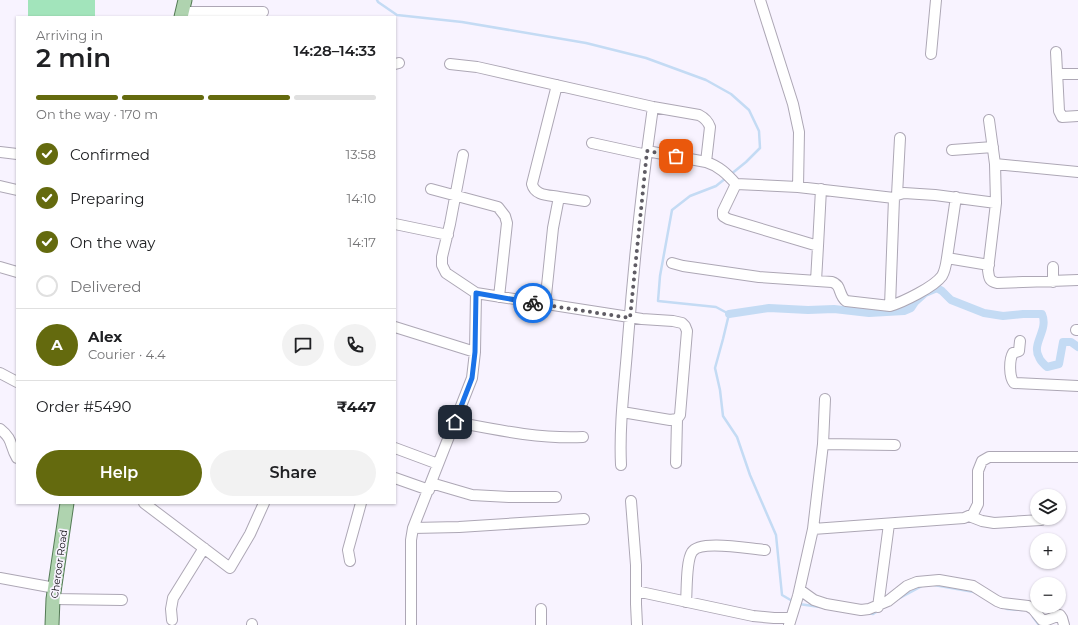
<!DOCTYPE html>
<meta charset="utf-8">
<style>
:root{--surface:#fff;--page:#f2f2f2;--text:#202124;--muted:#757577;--line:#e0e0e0;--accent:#646a0e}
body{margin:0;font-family:Montserrat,sans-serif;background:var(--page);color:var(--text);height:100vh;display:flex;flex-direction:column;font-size:15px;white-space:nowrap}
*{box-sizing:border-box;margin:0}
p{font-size:13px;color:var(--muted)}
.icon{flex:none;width:22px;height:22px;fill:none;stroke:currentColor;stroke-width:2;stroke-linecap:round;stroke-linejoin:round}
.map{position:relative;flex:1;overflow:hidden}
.side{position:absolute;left:16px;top:16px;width:380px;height:488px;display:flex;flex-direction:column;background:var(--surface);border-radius:0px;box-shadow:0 1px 3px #0004}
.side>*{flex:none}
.tools{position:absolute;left:1030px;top:489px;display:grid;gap:8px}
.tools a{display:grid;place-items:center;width:36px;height:36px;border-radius:50%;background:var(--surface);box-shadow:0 1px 3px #0004;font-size:20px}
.pin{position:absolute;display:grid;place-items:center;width:34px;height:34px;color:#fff;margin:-17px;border-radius:8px;box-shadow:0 2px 6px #0006}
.courier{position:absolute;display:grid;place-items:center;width:40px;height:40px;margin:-20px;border:3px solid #1a73e8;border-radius:50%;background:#fff;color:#222;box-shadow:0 1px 5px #0007}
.head em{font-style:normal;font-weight:600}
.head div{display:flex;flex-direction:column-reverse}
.head{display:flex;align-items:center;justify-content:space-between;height:68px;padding:0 20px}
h1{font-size:26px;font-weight:600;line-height:30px}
.bar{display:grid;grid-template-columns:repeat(4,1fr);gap:6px 4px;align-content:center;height:48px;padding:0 20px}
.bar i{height:5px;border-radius:3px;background:var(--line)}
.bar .active{background:var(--accent)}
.bar p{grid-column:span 4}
.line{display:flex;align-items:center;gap:10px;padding:0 20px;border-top:1px solid var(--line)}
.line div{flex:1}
.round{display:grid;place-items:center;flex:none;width:42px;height:42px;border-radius:21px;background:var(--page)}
ol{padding:0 20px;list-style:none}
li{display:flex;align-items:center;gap:12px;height:44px}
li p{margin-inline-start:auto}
li .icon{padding:4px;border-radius:50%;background:var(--accent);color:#fff;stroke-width:4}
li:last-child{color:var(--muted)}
li i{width:22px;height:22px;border:2px solid var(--line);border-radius:50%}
.action{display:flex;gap:8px;margin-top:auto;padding:8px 20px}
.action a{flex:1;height:46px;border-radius:24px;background:var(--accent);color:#fff;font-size:16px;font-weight:600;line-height:46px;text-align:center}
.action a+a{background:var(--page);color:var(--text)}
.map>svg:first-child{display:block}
</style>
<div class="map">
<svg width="1078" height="625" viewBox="0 0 1078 625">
<rect width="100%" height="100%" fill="#f8f3ff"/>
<path fill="#a2e4bb" d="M28 0H95V17H28Z"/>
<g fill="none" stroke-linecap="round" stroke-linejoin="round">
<path stroke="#c4dbf4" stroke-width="2.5" d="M377 0 378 2 397 15 462 22 586 43 646 58 706 80 731 94 749 110 759 131 760 148 746 162 730 175
M726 178 716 186 690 196 672 210 660 276 658 301 716 307 729 314 723 339 715 368 720 390 723 416 737 437 750 475 776 535 782 595 794 602
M934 585 974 592
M898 599 922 586
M799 604 820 607
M1003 607 1007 609 1022 610
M868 613 873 614 878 611
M1033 617 1039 625"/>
<path stroke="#c4dbf4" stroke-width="8" d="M729 314 769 308 808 310 834 309 869 313 904 311 911 308 915 302 925 293 937 288 942 291 951 300 984 313 1003 316 1023 314H1042C1049 330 1031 344 1039 357 1040 361 1044 364 1047 367L1059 364 1063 342H1071L1078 347"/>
<defs>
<path id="minor" d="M760 0 793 104 799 132 798 187
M182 12H263
M1056 52 1059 111 1062 117 1078 116
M931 54 936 0
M395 64 399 63
M450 64 477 67 653 107 699 115C705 118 708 121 710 127L706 162C719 166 727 174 736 184L798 187 894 198 897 195 900 138
M1057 74H1078
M557 85 532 184C535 196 549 195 559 197
M989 120 995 164
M592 143 647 155
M952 150 993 147
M647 151 706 162
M0 152 17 154
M463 155 450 224 442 257V265L446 273 476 293 642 319 673 321 682 323 685 326 687 331 680 415 677 419 670 420 622 412
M736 184 723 211V216L728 219 818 246 821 189
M0 186 17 190
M431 189 498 207 505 216 507 223 499 297
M897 195 904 193 935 195 996 203 995 164 1078 172
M996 203 988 270C989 278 989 281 997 283L1078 280
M395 224 448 235
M947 258 956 197
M672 263 683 266 759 277 832 282C842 285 838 295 846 301L890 306 894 198
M0 267 17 272
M816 281 818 246
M1053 282V267
M545 305 553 228 559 197 585 201
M890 306C903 302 934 287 942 276 945 271 946 265 947 258L989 265
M395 327 475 352
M1076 330H1078
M1020 341 1019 351 1013 353C1009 360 1009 377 1014 383L1078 386
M0 373 17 382
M455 422C497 430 539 439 583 437
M0 429C14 440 9 445 17 458
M823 444 895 445
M395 448 438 464
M676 463 677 419
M621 465C619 423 625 381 628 339 634 261 642 184 653 107
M395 478 429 490
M431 483 472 495 509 497H556
M631 501 636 565V604L637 625
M144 503 230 568 250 534 264 503
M969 516 982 521 994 523 1041 520
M413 528 459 527 584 519
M813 529 964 518 973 514 978 504V471L982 461 989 457H1078
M350 561 348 550 361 503
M0 578 55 588
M800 590 814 600 826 604 861 610 869 609 888 601 907 586 917 582 939 580 973 586 997 601 1002 603 1028 606 1033 609 1042 620H1047L1060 615 1062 618 1064 625
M636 591 753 616 774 618H791
M53 599 122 600
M686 602C687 590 686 561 692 552 700 539 750 549 765 550
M878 607 889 524
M172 620 171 609 173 598 204 548
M252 625V624
M411 625V540L413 528 472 378 475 352 476 293
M541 625V609
M789 625 798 596 813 529 823 444 825 399"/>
<path id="major" d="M181 17 185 0
M52 625 53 599 67 503"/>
</defs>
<use href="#minor" stroke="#ada7b5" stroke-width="12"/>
<use href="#major" stroke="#537a55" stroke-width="15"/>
<use href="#minor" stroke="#fff" stroke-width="10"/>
<use href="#major" stroke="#afd3af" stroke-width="13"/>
</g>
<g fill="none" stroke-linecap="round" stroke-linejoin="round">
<path stroke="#5f5c64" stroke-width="4" stroke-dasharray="0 7.2" d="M533 303 630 318 647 151 676 156"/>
<path stroke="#1a73e8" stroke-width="5" d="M455 422 472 378 475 352 476 293 533 303"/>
</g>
<g text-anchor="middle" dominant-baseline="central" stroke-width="3.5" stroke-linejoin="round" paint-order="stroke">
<g font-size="10" fill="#0d0b10" stroke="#f8f3ff">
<text transform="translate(59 564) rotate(-82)">Cheroor Road</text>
</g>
</g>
</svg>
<div class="tools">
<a><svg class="icon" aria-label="layers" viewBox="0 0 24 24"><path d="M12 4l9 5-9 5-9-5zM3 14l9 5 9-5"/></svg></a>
<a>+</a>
<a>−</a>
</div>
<div class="pin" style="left:676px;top:156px;background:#ea580c"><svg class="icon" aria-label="bag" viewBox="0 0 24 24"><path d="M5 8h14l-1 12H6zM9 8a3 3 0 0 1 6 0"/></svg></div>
<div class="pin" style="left:455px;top:422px;background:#1f2937"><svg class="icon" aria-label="home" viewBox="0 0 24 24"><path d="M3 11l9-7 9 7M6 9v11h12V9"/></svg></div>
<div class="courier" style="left:533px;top:303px"><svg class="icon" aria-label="bike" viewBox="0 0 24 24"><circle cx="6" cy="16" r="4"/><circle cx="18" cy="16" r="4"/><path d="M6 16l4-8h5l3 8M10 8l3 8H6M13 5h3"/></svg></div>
<section class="side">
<div class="head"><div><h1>2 min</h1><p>Arriving in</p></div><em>14:28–14:33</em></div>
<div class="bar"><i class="active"></i><i class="active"></i><i class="active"></i><i></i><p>On the way · 170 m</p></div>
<ol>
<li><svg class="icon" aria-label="check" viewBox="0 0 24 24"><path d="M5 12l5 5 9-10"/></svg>Confirmed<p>13:58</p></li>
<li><svg class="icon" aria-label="check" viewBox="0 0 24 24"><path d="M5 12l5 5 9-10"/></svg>Preparing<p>14:10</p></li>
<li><svg class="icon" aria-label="check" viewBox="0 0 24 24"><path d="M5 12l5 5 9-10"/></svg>On the way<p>14:17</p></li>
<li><i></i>Delivered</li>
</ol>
<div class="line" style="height:72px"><b class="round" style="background:var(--accent);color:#fff">A</b><div><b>Alex</b><p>Courier · 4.4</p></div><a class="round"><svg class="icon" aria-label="chat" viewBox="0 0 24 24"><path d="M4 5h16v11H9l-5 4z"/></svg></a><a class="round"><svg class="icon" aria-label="phone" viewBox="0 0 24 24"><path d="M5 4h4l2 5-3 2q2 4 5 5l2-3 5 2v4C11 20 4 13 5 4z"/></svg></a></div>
<div class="line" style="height:52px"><div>Order #5490</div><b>₹447</b></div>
<div class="action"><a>Help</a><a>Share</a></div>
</section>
</div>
